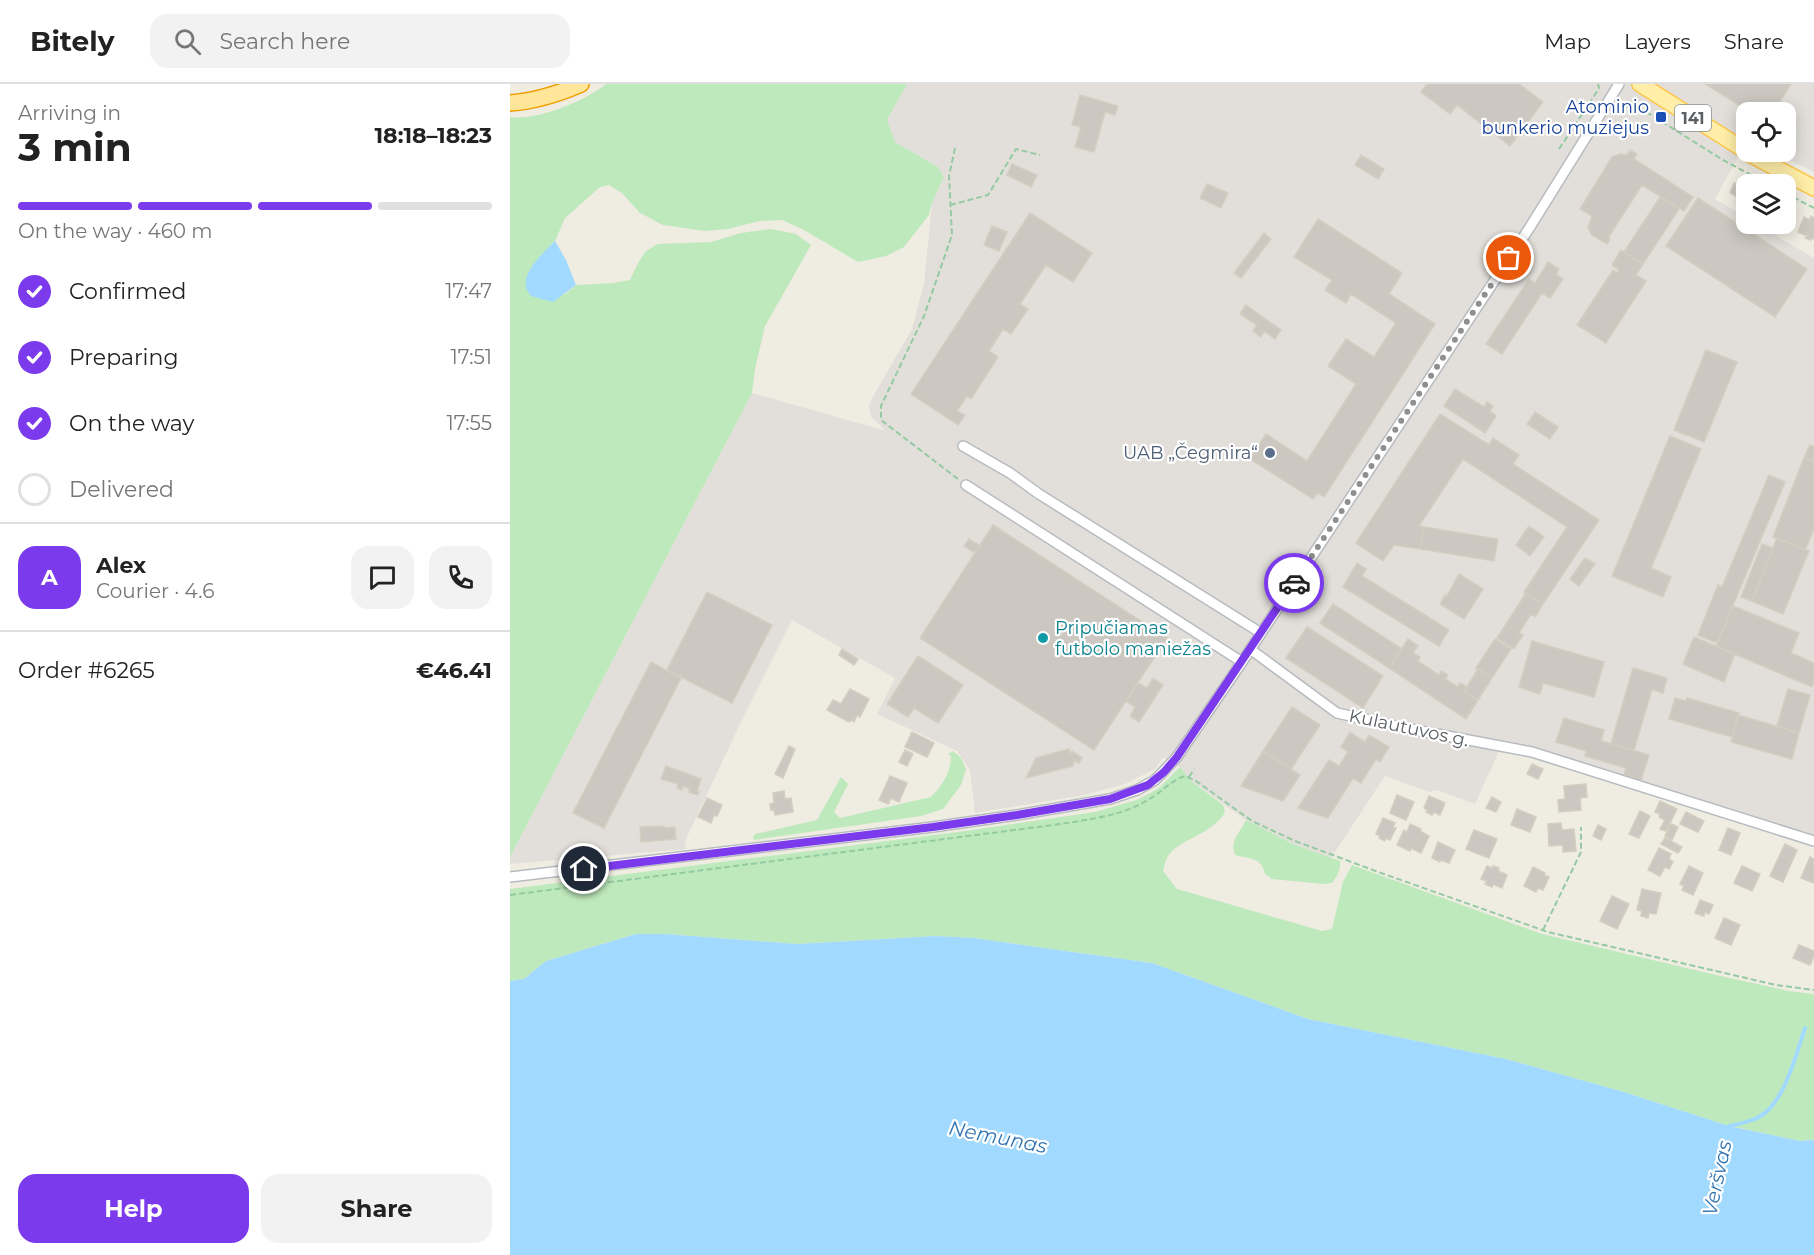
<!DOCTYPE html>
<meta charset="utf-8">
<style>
:root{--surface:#fff;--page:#f2f2f2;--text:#222;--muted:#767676;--line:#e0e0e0;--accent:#7c3aed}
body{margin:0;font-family:Montserrat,sans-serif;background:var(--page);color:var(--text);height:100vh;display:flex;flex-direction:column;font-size:22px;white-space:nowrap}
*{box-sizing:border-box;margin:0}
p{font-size:20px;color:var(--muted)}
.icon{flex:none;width:33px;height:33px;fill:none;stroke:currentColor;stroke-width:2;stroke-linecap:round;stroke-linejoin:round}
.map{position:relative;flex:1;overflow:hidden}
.details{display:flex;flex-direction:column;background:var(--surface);width:510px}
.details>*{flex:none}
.fabs{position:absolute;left:1226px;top:18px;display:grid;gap:12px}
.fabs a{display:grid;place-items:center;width:60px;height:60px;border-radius:12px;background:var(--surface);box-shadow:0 3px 15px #0003;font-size:30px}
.pin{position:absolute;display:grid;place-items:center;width:51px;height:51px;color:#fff;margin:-26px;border:3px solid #fff;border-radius:50%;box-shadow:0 2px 6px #0007}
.courier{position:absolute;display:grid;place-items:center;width:60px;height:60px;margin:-30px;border:4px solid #7c3aed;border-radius:50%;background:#fff;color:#222;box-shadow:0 2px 8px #0007}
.headline em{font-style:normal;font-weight:700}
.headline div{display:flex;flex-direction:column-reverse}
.headline{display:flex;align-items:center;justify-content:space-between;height:102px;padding:0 18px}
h1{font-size:39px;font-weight:700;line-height:45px}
.bar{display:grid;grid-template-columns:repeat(4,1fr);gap:9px 6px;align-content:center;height:72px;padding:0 18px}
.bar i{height:8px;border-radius:4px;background:var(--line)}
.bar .selected{background:var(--accent)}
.bar p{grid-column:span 4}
.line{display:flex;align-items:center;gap:15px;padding:0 18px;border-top:2px solid var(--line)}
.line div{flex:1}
.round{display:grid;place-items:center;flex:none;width:63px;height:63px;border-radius:18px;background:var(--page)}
ol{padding:0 18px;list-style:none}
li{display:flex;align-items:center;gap:18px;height:66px}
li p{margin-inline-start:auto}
li .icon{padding:6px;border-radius:50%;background:var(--accent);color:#fff;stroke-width:4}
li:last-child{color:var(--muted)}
li i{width:33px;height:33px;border:3px solid var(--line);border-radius:50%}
.primary-button{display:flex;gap:12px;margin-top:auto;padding:12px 18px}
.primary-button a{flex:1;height:69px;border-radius:18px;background:var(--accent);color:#fff;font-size:24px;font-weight:700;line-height:69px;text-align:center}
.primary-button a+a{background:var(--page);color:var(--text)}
header{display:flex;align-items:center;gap:36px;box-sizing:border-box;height:84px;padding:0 30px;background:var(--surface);border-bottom:2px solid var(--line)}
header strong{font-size:28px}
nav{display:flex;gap:33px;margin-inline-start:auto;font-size:21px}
.search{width:420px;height:54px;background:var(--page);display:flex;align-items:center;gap:15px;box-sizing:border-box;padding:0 21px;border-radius:18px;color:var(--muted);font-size:22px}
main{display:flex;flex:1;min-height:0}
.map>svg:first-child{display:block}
</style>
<header>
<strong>Bitely</strong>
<div class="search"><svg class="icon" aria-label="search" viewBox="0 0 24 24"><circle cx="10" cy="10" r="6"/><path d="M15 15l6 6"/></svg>Search here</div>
<nav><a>Map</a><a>Layers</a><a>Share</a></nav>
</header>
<main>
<section class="details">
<div class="headline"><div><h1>3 min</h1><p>Arriving in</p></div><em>18:18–18:23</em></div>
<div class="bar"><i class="selected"></i><i class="selected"></i><i class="selected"></i><i></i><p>On the way · 460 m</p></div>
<ol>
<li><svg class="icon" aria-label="check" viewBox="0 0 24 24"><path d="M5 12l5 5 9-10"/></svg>Confirmed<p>17:47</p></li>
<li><svg class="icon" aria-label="check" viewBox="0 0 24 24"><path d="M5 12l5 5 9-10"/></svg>Preparing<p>17:51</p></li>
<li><svg class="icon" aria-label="check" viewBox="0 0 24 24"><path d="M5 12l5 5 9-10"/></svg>On the way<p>17:55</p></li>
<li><i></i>Delivered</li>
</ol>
<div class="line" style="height:108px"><b class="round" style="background:var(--accent);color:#fff">A</b><div><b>Alex</b><p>Courier · 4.6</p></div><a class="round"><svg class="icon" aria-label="chat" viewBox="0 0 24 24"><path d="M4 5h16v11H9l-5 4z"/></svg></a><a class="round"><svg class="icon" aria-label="phone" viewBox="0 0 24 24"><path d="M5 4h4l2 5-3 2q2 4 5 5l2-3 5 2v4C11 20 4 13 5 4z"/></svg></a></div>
<div class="line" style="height:78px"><div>Order #6265</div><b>€46.41</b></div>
<div class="primary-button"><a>Help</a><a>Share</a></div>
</section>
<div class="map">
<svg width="1304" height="1171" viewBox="0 0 1304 1171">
<rect width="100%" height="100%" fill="#efece2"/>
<path fill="#e2dfda" d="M397 0H1304V88L1263 68H1275V28H1236V58L1205 115 1236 133V140H1246L1304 174V752L994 656 965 720 927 706 919 708 875 692 821 774 783 760 736 736 680 696 670 683 653 673 645 685 615 700 574 711 465 729 460 686 447 667 367 630 385 594 282 536 231 638 175 757 176 765 0 780V773L242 309 376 347 361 333 359 322 362 314 402 245 414 200 422 119 434 93 428 83 385 58 377 36Z"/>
<path fill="#bee9bc" d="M96 0H397L377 36 385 58 428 83 434 93 422 119 419 131 394 163 376 172 348 178 294 146 272 136 250 137 217 145 195 147 153 141 130 129 112 109 99 101 90 103 55 134 45 157 26 178 54 211 66 201 103 199 120 196 128 179 136 167 148 160 201 158 231 149 261 145 286 150 301 161 255 242 245 285 242 309 0 773V33C27 37 75 17 96 0Z
M443 667 451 674 456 685 451 701 433 725 411 732 244 756 243 753 245 750 307 736 331 693 338 700 324 728 330 734 421 713C432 702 441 688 441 672L438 670Z
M670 683 680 696 713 721 715 728C703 751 665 756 657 774 655 778 654 783 653 787L667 805 812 847 822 845 833 798 842 781 1032 850 1206 891 1279 907 1304 910V1056L1290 1057 1216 1041 1114 1008 996 975 798 935 642 879 464 854 425 852 288 860 155 850H126L36 877 14 895 0 897V805L455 747 585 728 627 716 640 709 649 704Z
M736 736 783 760 830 777C831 786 827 792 822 799L813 800 762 795 755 790C752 773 739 775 725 771 719 757 730 749 736 736Z"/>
<path fill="#a2daff" d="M45 157 56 176 66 201 43 218 21 212C19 209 17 207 16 203 12 188 35 167 45 157Z
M126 850H155L288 860 425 852 464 854 642 879 798 935 996 975 1114 1008 1219 1042 1290 1057 1304 1056V1171H0V897L14 895 36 877Z"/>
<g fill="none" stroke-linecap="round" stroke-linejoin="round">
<path stroke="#a2daff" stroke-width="4" d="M1218 1045 1219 1042C1228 1040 1239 1038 1247 1034 1274 1022 1286 970 1295 944"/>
</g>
<path fill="#ccc8c1" stroke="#d4cdc0" stroke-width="1.5" d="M917 0H1009L1033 18 1000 62 947 21 940 30 911 8Z
M1195 0H1281L1265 25 1256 23 1247 28H1240Z
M570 11 608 22 605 31 595 28 584 68 565 63 571 43 562 41Z
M1120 66 1127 70 1124 75 1183 113 1174 127 1132 101 1098 154 1100 155 1097 160 1082 151 1078 144 1082 132 1070 125 1102 73 1110 70 1117 71Z
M851 71 874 85 868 95 845 81Z
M502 80 527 91 521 103 497 91Z
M1224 99 1236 105V110L1233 116 1220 109Z
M697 100 718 109 711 124 690 114Z
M1150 113 1169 125 1133 180 1114 168Z
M1188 114 1297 185 1265 233 1156 162Z
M520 129 582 169 563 198 536 181 510 220 518 225 501 250 493 245 479 267 488 273 461 315 457 312 447 327 455 331 448 341 401 310Z
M1301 132 1304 134V155L1302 154 1301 156 1295 154 1297 152 1288 148 1294 133 1300 136Z
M808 135 892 189 879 210 925 240 814 413 808 409 803 415 740 375 756 350 797 377 846 300 818 282 836 255 864 273 886 239 841 210 836 219 815 206 822 196 784 173Z
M482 142 497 148 489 167 474 161Z
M754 149 761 155 731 194 724 189Z
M1111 166 1133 180 1126 191 1136 197 1096 259 1067 241 1103 186 1107 189 1109 186 1102 181Z
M1038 178 1049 185 1046 190 1053 195 1040 214 1032 209 992 270 976 260 1019 195 1025 199Z
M736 221 771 246 765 255 754 247 751 253 743 247 747 241 730 230Z
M1196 266 1227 278 1194 358 1164 346Z
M945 305 974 323 977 318 983 322 980 327 986 332 975 349 934 322Z
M1025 328 1048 343 1040 355 1017 340Z
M930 330 979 361 983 354 1009 371 1003 380 1089 436 1033 520 1014 508 1057 443 953 375 909 442 914 443 910 465 884 461 873 477 846 459Z
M1160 352 1191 365 1141 484 1161 493 1153 513 1102 492Z
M1300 361 1304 363V378L1294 374Z
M1294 374 1304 378V445L1295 466 1263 453Z
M1259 391 1275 398 1207 559 1188 551 1208 501 1212 503Z
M483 441 657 554 584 666 410 554Z
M1019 442 1034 453 1020 472 1006 461Z
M914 443 988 455 984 477 910 465Z
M1267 454 1299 467 1273 530 1242 517Z
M459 455 470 462 465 469 454 462Z
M1252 460 1263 464 1242 517 1231 513Z
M1075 474 1085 480 1069 502 1060 495Z
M847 479 856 485 852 492 939 546 929 562 833 503Z
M949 490 973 505 954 535 930 520 935 511 937 512Z
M197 508 262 541 222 619 157 586Z
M1016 509 1033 520 1025 533 1021 530 1009 549 1013 551 1004 565 987 554Z
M823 520 892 565 879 584 810 539Z
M1223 522 1289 549 1281 569 1304 579V598L1302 603 1206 562Z
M797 543 873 592 853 624 776 574Z
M1184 553 1225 570 1214 598 1173 580Z
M898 555 908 562 903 569 910 573 908 577 929 591 931 587 938 591 935 595 948 603 950 599 957 603 954 607 968 616 956 635 879 584Z
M985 555 1001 565 982 594 966 584Z
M1022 557 1094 578 1084 613 1033 599 1030 610 1009 603Z
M332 565 348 575 344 581 329 571Z
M408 572 453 601 428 639 404 624 398 633 377 620Z
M141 578 171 594 94 744 63 729Z
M1123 584 1157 594 1153 609 1142 605 1124 666 1101 660Z
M968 585 982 594 968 616 954 607Z
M643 594 653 601 629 638 620 632 625 623 616 617 628 599 637 604Z
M340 605 359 615 350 633 347 631 344 638 341 636 339 638 317 626 323 616 331 620Z
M1278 605 1300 611 1289 649 1267 642Z
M1165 614 1176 617 1177 614 1229 629 1222 653 1159 635Z
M782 623 810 641 781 685 753 667Z
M1228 631 1289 649 1282 675 1221 658Z
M1054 634 1094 646 1091 657 1139 671 1131 696 1114 691 1116 684 1075 672 1076 667 1046 658Z
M402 648 424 659 417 673 395 663Z
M840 648 855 658 859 651 879 663 870 678 866 675 851 699 843 694 818 734 788 724 819 676 829 682 838 668 831 663Z
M279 662 285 665 273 694 265 690Z
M559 665 560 670 562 667 572 674 569 679 564 676 563 682 516 694 526 674Z
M395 666 403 670 397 682 389 678Z
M753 667 790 691 773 717 731 702Z
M1022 680 1033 685 1028 695 1017 690Z
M156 682 191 695 187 707 189 708 188 711 179 708 180 705 173 702 172 706 167 704 168 700 151 695Z
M380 692 397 699 389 718 381 714 378 720 369 716Z
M1076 700 1077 713 1070 714 1071 726 1049 728 1048 716 1055 715 1054 702Z
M274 707 275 715 281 714 283 728 265 731 264 725 261 726 260 720 264 719 263 709Z
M887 711 904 718 896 736 880 729Z
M919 712 935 719 930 731 924 728 922 731 916 728 917 726 914 724Z
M982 713 991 718 986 728 976 724Z
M197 714 212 721 207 732 204 731 201 739 188 733Z
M1150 717 1167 725 1156 747 1150 745 1155 736 1149 733 1150 730 1145 728Z
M1007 725 1026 733 1020 748 1001 741Z
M1130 727 1140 732 1129 754 1119 750Z
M1176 728 1194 737 1188 748 1170 740Z
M873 734 885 739 883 743 886 744 880 756 876 754 875 757 869 754 870 752 866 750Z
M1051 739 1052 746 1064 745 1066 767 1053 768V761L1039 762 1038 740Z
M900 740 911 745 910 747 919 752 911 769 901 764 900 767 887 761 894 746 897 748Z
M1161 740 1168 743 1162 756 1155 752Z
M1088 741 1096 745 1091 756 1083 752Z
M154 742V744L165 743 166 755 131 758 130 743Z
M1218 744 1230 749 1221 771 1209 766Z
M964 746 987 755 979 774 956 765Z
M1155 754 1172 763 1168 769 1151 760Z
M928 758 945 766 939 779 931 776 930 778 922 774Z
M1275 760 1287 766 1273 798 1260 792Z
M1149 764 1161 770 1159 775 1163 778 1159 785 1155 783 1150 792 1138 786Z
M1300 773 1304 775V799L1291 794Z
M977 782 982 784 983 782 989 784 988 787 997 791 992 804 983 800 982 803 975 800 977 797 971 795Z
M1179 782 1193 789 1183 811 1172 806 1174 802 1170 800Z
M1232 782 1250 790 1242 807 1224 799Z
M1023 783 1035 789 1034 791 1039 793 1033 806 1028 804 1026 808 1014 802Z
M1132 805 1151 809 1146 830 1139 829 1138 834 1131 832 1132 827 1127 826Z
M1102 812 1119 820 1107 845 1090 837Z
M1190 816 1203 821 1199 830 1195 828 1194 832 1185 829Z
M1214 834 1230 841 1221 861 1205 854Z
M1289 861 1304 867V872L1300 881 1283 874Z"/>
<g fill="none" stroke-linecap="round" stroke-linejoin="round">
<defs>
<path id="minor" d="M453 362 500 389 529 410 751 549
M456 401 732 578
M740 565 827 629 895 644 1022 668 1304 757
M0 793 423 743 507 731 600 715 627 706 645 696 667 673 732 578 1020 143 1109 0"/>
<path id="primary" d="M1130 0 1236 67
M1236 68 1304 104"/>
<path id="trunk" d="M0 19C26 17 48 10 71 0"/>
</defs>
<use href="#minor" stroke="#b7bbc0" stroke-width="12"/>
<use href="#primary" stroke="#fec64c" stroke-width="18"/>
<use href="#trunk" stroke="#f19d00" stroke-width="18"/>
<path stroke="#94caa2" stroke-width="2" stroke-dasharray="6 3" stroke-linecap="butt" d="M1106 21 1112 25 1122 19 1213 76 1258 100
M445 64 439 92 442 151 414 232 371 322V336L448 395
M1049 65 1086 9 1089 4 1088 0
M1275 109 1304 124
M440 121 478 111 506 65 530 71
M679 693 684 685
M0 811 551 740C580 735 611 732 636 717 650 710 661 696 675 692L686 697 742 737 785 757 871 789 1038 848 1266 901 1304 906
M1033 846 1071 768V743"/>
<use href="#minor" stroke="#fff" stroke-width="9"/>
<use href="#primary" stroke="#ffeea7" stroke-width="15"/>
<use href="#trunk" stroke="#ffe698" stroke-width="15"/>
</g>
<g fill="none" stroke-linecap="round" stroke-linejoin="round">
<path stroke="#8e9090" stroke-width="6" stroke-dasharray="0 10.8" d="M784 499 999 174"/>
<path stroke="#7c3aed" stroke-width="8" d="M74 785 423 743 507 731 600 715 638 701 654 688 667 673 784 499"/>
</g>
<rect fill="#1a4fb4" stroke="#fff" stroke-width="2" x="1145" y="27" width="12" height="12" rx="3"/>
<circle fill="#5c6f8a" stroke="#fff" stroke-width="2" cx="760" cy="369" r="6"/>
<circle fill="#0f9aa8" stroke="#fff" stroke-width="2" cx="533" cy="554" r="6"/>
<g text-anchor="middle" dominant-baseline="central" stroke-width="4.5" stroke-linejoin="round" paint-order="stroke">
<rect fill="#fff" stroke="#8c8f92" stroke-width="1.5" x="1165" y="21" width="36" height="26" rx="4.5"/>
<g font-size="16" font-weight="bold" fill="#5a5f64">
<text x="1183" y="34">141</text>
</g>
<g font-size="18" fill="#164399" stroke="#fff" text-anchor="end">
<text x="1139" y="23">Atominio<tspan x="1139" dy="21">bunkerio muziejus</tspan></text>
</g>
<g font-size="18" fill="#4e5e75" stroke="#fff" text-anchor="end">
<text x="748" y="369">UAB „Čegmira“</text>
</g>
<g font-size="18" fill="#0d838f" stroke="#fff" text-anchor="start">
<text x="545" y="544">Pripučiamas<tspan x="545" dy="21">futbolo maniežas</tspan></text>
</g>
<g font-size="18" fill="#5a5f64" stroke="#fff">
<text transform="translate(899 644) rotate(12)">Kulautuvos g.</text>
</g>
<g font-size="20" font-style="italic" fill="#3475b1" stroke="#fff">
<text transform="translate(488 1053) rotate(11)">Nemunas</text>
<text transform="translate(1207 1094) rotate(-78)">Veršvas</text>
</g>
</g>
</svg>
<div class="fabs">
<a><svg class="icon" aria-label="locate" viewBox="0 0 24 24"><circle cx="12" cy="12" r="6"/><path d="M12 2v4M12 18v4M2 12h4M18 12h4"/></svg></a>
<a><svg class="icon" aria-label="layers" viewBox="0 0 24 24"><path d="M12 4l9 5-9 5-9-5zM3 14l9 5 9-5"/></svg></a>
</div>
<div class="pin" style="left:999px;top:174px;background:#ea580c"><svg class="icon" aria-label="bag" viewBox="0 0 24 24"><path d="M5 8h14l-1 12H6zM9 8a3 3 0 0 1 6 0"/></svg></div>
<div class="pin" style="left:74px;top:785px;background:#1f2937"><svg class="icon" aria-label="home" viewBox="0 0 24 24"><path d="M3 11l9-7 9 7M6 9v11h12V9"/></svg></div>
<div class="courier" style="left:784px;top:499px"><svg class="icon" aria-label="car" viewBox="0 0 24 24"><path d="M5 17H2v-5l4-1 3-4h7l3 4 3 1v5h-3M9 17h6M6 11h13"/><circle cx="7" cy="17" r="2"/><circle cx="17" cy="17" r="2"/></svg></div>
</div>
</main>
